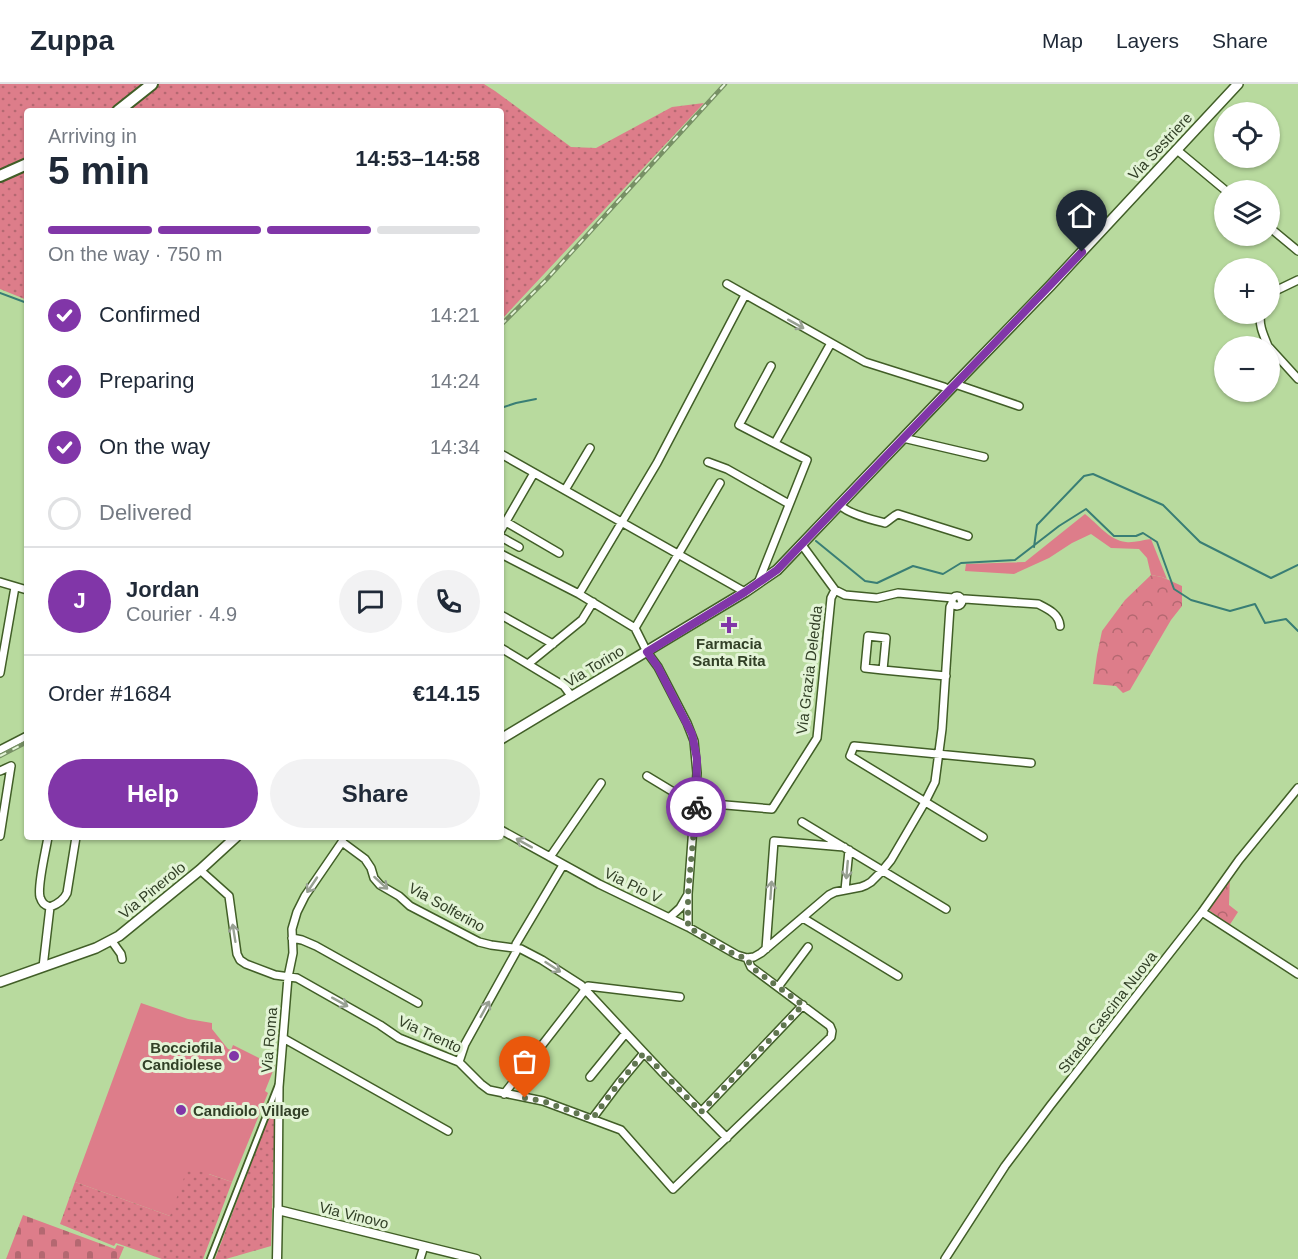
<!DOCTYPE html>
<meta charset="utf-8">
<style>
:root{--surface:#fff;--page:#f2f2f3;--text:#1f2937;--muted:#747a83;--line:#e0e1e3;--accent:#8136a8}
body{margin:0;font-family:Helvetica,sans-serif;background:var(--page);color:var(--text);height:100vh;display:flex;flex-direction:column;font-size:22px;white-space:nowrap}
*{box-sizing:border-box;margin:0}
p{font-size:20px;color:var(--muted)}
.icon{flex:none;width:33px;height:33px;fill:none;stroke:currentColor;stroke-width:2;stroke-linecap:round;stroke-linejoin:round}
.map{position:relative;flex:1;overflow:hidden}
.panel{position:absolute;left:24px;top:24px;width:480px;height:732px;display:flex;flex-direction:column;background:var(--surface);border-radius:6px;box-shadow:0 2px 4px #0004}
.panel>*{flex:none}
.buttons{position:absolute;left:1214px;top:18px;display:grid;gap:12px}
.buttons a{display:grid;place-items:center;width:66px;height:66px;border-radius:50%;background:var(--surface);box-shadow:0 2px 4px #0004;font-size:30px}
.pin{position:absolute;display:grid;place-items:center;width:51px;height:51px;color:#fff;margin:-62px -26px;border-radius:50% 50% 50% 0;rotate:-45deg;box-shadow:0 0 6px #0007}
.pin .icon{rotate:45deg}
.courier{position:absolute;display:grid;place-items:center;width:60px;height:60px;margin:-30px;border:4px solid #8136a8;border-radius:50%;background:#fff;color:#222;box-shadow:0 2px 8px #0007}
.headline em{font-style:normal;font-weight:600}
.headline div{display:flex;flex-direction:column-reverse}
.headline{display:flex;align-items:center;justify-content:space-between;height:102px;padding:0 24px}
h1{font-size:39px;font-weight:600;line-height:45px}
.bar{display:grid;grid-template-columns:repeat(4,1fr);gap:9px 6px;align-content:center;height:72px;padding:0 24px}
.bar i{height:8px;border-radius:4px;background:var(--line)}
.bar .active{background:var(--accent)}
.bar p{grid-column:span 4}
.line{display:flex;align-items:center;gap:15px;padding:0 24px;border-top:2px solid var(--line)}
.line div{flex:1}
.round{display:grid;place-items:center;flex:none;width:63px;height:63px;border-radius:32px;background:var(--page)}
ol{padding:0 24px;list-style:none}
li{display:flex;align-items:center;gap:18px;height:66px}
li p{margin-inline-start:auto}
li .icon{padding:6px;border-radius:50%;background:var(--accent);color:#fff;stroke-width:4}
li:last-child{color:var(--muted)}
li i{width:33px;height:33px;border:3px solid var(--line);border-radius:50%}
.primary-button{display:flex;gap:12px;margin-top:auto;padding:12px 24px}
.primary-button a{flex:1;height:69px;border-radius:36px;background:var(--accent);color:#fff;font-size:24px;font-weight:600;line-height:69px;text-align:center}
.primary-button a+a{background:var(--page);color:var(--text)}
header{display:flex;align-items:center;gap:36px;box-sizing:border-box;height:84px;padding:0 30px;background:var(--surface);border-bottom:2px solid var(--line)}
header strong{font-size:28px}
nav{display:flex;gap:33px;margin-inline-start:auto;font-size:21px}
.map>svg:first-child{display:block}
</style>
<header>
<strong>Zuppa</strong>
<nav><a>Map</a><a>Layers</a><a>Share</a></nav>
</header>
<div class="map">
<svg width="1298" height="1175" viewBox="0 0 1298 1175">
<defs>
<pattern id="forest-crowns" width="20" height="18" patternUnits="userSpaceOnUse" patternTransform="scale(1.5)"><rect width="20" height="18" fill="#dd7d8a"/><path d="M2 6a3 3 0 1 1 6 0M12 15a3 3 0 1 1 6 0" fill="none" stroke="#b46871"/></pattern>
<pattern id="cemetery-stones" width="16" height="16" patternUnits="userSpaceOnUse" patternTransform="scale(1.5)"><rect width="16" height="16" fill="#dd7d8a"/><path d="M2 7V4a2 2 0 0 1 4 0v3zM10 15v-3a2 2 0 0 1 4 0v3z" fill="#b46871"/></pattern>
<pattern id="park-dots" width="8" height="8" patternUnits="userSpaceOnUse" patternTransform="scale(1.5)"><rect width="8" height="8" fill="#dd7d8a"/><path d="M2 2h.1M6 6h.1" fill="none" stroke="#b46871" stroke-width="1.8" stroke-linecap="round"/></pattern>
</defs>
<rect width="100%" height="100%" fill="#b8da9e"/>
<path fill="#dd7d8a" d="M1085 430C1098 440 1109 456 1126 458 1133 459 1143 456 1151 455L1167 495 1162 493 1151 491 1147 474 1139 465 1111 464 1091 450 1072 459 1049 474 1014 490 965 487 966 480 1025 478Z
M141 919 188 935 212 939V945L228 965 231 966 233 961 275 982 265 1007 268 1009 232 1098 209 1090 170 1132 75 1098Z"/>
<path fill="url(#forest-crowns)" d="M1151 491 1162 493 1182 502V522L1171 536 1130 606 1123 609 1116 602 1093 600 1097 571 1102 547 1125 516Z
M1230 792 1229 821 1238 828 1229 842 1209 826Z"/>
<path fill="url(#cemetery-stones)" d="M23 1131 115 1165 117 1161 124 1163 119 1175H6Z"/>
<path fill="url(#park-dots)" d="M0 0H484L495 7 571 63 596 64 672 23 704 19 501 236V27H27V216L0 205Z
M271 1027H275L271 1162 226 1175H215Z
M188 1083 232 1098 203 1175H162L116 1159 114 1162 60 1140 75 1098 170 1132Z"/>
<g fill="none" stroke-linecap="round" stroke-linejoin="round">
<path stroke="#397e75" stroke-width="2" d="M0 209 27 219
M501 324 516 319 536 315
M816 457 865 497 877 499 913 482 943 490 961 479 1015 476 1059 442 1086 425 1114 452H1136L1143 449 1157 458 1174 505 1191 516 1230 527 1255 520 1265 539 1286 535 1298 547
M1034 463 1037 441 1084 392 1093 390 1163 421 1200 458 1271 494 1298 481"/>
<defs>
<path id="pedestrian" d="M210 1175 278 1001"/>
<path id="minor" d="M1177 66 1225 106
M1269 143 1298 167
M727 200 865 278 944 303 949 306
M1269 213 1273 208 1298 196
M1261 230C1258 240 1264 252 1268 262
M1269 263 1298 295
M955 300 1019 322
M903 354 984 373
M775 359 831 259
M501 370 745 508
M708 378 727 385 789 420
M565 406 590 364
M840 421C848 430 873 436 885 439 890 436 893 432 898 430L968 452
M506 438 559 469
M501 446 534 389
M501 453 519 463
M802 461 835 506 845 511 877 514 898 509 953 514
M501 470 579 510 635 544 647 568 658 583 687 639 694 657 697 689 688 810V843
M0 498 27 506
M758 499 807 376 739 341 771 282
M579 510 657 379 745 211
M952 517a5 5 0 1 1 10 0a5 5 0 1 1-10 0Z
M961 516 965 515 1038 520C1048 525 1059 530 1060 542
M501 531 553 560
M635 544 720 399
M868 552 886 554 883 586 865 584Z
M501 564 564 602 572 613
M528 580 582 536 593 518
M883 586 946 592
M0 589 15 503
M0 666 27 652
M0 687 11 682
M647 692 690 718 772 725 817 654 831 514 835 506
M802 738 946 825
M501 746 599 800 688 843 737 871 747 874 754 873 761 869 829 811 835 808 861 803 866 801 871 798 882 787 891 776 925 718 935 698 942 645 950 523 952 519
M0 752 11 682
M48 753C46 766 37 802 40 813 42 819 44 821 50 823
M983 753 850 672 854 662 1031 679
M342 758 365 775 371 784 374 794 380 801 399 812 410 822 479 858 491 861 521 865 542 876 581 901 663 989 727 1054
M550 773 601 699
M200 786 229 812 237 870 240 876 246 880 275 891 297 894 380 941 399 954 459 978 481 1000 489 1006 543 1017 621 1046 673 1105 831 953 832 947 830 942 751 883 747 874
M845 806 849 766
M50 823C58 820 64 816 67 809L76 753
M1202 828 1298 890
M669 834 680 824 687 812
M803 834 898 892
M292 854 302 856 316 862 418 919
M111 856 121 870 122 875
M766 865 774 757 844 763
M43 883 50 823
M778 903 808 863
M283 954 448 1047
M459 978 465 960 516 868V860L563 781
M590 993 625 950
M504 1010 588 902 680 913
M701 1028 803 921
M592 1035 619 999 644 969
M278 1126 279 1003 288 893 293 869 292 845 297 828 305 812 342 758 343 753
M420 1175 424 1162
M945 1175 1005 1082 1050 1022 1202 828 1239 776 1298 704"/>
<path id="tertiary" d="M277 1175 278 1126 476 1175"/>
<path id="secondary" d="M501 655 745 508 777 486 955 300 1050 202 1238 0
M0 898 96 864 119 852 200 786 236 753"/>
<path id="primary" d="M118 27 152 0
M0 92 27 80"/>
</defs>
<use href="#pedestrian" stroke="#415e27" stroke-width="8"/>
<use href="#minor" stroke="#415e27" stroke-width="10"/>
<use href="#tertiary" stroke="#415e27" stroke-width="11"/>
<use href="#secondary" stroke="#415e27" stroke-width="12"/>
<use href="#primary" stroke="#415e27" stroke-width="14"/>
<use href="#pedestrian" stroke="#fff" stroke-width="4.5"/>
<use href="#minor" stroke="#fff" stroke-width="7"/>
<use href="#tertiary" stroke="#fff" stroke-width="8"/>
<use href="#secondary" stroke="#fff" stroke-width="9"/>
<use href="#primary" stroke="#fff" stroke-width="10"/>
<defs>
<path id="rail" d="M501 241 546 196 725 0
M0 672 27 658"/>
</defs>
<use href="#rail" stroke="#779065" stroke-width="4.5"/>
<use href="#rail" stroke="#e3f4d6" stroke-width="2" stroke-dasharray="7" stroke-linecap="butt"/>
</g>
<defs><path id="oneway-shaft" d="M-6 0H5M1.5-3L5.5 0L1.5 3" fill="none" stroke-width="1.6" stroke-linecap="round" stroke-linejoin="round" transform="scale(1.5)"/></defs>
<g stroke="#98a093">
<use href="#oneway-shaft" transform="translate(796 240) rotate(29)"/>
<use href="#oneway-shaft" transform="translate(524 759) rotate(-151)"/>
<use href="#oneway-shaft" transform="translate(847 786) rotate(95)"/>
<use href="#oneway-shaft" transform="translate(381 799) rotate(42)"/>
<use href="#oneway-shaft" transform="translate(312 801) rotate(124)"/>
<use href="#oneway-shaft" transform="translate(771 806) rotate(-86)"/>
<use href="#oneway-shaft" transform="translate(234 849) rotate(-99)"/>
<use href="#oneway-shaft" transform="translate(553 883) rotate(33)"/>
<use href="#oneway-shaft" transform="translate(340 918) rotate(29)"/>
<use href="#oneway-shaft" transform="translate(485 925) rotate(-61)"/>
</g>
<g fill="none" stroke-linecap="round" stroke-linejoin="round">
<path stroke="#617651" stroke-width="6" stroke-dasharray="0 10.8" d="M525 1014 543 1017 592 1035 619 999 644 969 701 1028 803 921 751 883 747 874 737 872 688 843V810L696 723"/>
<path stroke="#8136a8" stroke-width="8" d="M696 723 697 675 692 650 658 583 647 568 745 508 777 486 1082 168"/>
</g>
<g fill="#8136a8" stroke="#e3f4d6" stroke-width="2">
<path d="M726 532h6v6h6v6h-6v6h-6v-6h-6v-6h6z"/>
<circle cx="234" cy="972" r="6"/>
<circle cx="181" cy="1026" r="6"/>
</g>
<g text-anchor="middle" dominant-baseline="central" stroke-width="6" stroke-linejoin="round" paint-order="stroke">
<g font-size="15" fill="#324027" stroke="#e3f4d6">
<text transform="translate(1160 62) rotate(-47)">Via Sestriere</text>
<text transform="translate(594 582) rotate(-31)">Via Torino</text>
<text transform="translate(809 586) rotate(-83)">Via Grazia Deledda</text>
<text transform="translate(633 801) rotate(26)">Via Pio V</text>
<text transform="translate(152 806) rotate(-39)">Via Pinerolo</text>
<text transform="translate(447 823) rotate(29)">Via Solferino</text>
<text transform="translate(1107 928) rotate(-52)">Strada Cascina Nuova</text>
<text transform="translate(430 950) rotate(25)">Via Trento</text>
<text transform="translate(269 956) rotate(-85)">Via Roma</text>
<text transform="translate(354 1131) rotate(14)">Via Vinovo</text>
</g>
<g font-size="15" font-weight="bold" fill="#324027" stroke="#e3f4d6">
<text x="729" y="559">Farmacia<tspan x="729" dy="17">Santa Rita</tspan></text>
<text x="222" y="963" text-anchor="end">Bocciofila<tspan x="222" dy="17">Candiolese</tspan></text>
<text x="193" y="1026" text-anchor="start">Candiolo Village</text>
</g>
</g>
</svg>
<div class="buttons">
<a><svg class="icon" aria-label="locate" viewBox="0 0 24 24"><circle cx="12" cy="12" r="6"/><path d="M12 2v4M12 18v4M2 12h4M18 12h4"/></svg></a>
<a><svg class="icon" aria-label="layers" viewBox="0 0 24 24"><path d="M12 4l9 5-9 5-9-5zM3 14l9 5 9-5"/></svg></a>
<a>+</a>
<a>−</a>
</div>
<div class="pin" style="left:525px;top:1014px;background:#ea580c"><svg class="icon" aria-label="bag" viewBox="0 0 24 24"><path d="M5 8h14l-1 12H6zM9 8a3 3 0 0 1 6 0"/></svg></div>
<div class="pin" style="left:1082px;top:168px;background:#1f2937"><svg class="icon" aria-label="home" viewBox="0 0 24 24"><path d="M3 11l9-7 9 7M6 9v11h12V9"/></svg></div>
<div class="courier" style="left:696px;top:723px"><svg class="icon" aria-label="bike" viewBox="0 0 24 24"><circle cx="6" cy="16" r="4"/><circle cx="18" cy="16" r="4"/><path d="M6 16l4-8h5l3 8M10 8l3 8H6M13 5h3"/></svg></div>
<section class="panel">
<div class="headline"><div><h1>5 min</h1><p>Arriving in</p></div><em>14:53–14:58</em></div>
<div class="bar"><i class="active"></i><i class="active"></i><i class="active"></i><i></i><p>On the way · 750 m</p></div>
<ol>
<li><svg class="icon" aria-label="check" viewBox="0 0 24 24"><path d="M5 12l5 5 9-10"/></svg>Confirmed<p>14:21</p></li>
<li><svg class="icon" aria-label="check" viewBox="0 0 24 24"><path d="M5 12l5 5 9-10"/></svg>Preparing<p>14:24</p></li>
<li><svg class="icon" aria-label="check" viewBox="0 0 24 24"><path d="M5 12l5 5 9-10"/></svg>On the way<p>14:34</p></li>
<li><i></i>Delivered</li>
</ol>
<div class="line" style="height:108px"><b class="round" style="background:var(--accent);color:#fff">J</b><div><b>Jordan</b><p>Courier · 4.9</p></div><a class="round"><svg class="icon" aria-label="chat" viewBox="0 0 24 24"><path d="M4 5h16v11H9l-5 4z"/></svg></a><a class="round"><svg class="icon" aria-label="phone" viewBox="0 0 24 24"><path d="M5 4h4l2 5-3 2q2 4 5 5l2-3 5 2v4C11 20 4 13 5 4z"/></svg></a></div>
<div class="line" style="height:78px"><div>Order #1684</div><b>€14.15</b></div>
<div class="primary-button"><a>Help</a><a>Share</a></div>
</section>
</div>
